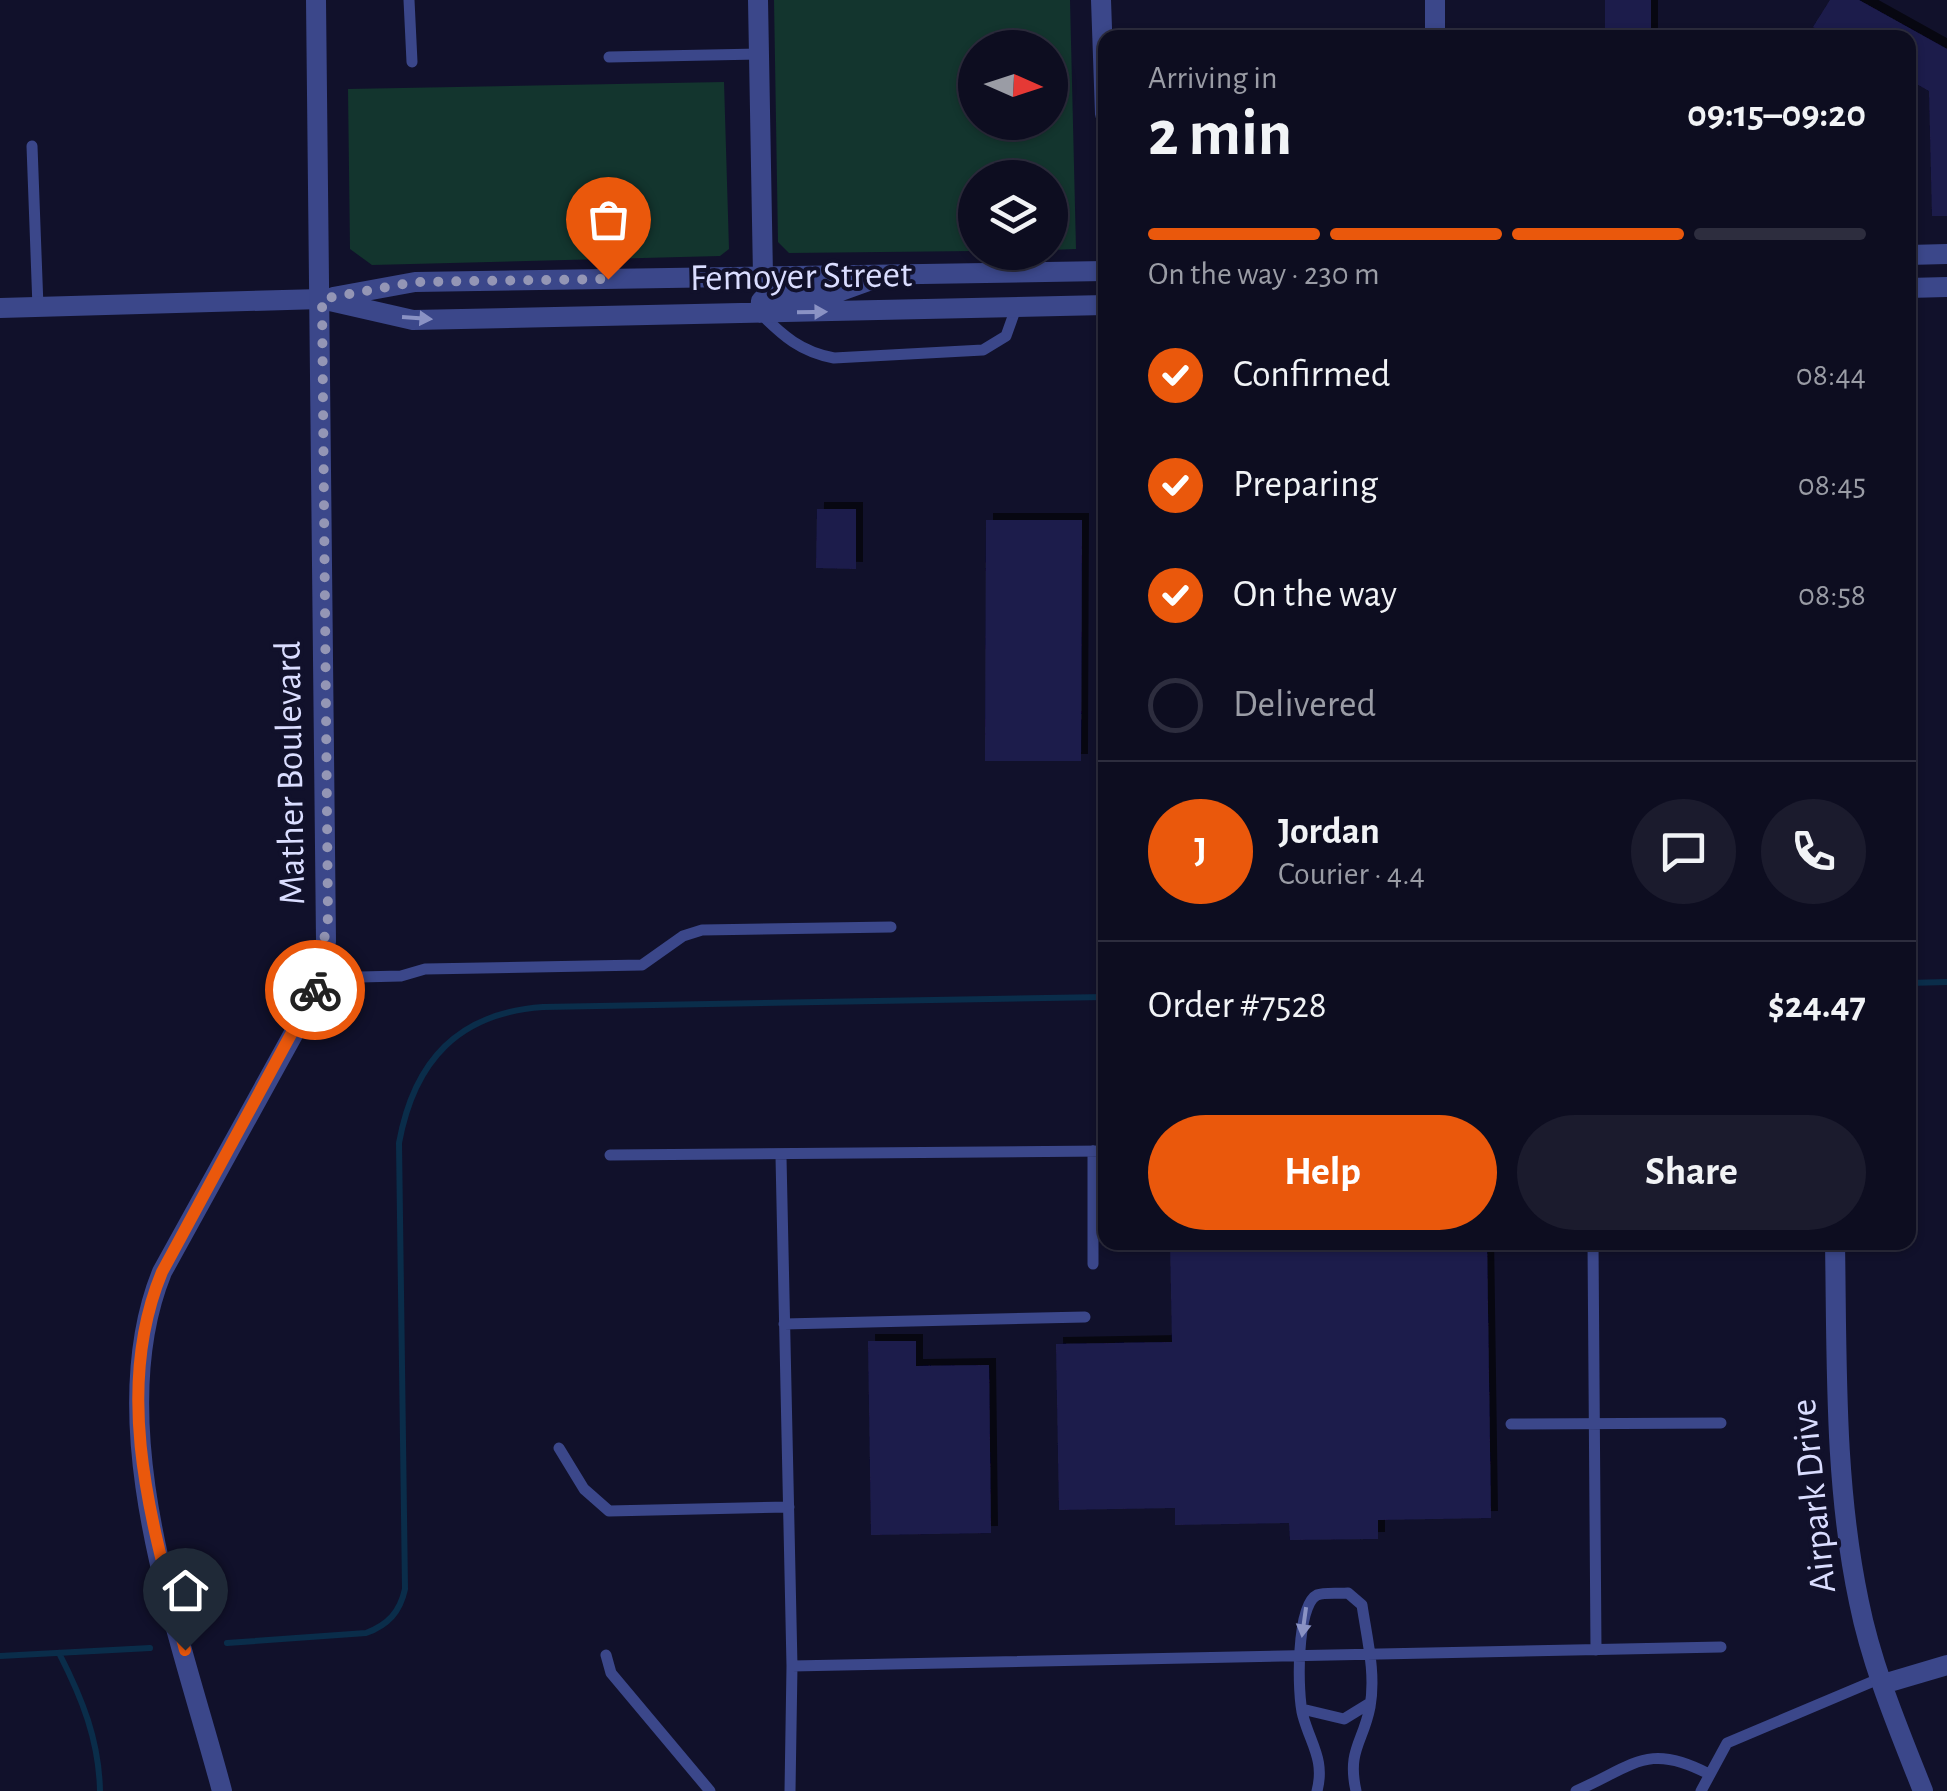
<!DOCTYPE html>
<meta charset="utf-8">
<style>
:root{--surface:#0d0d20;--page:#1b1b2d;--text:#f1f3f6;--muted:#9a9ca5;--line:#2d2d3e;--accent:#ea580c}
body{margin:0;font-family:"Alegreya Sans",sans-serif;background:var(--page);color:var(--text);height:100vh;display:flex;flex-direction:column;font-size:38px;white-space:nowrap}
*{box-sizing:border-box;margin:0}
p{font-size:32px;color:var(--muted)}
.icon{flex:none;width:55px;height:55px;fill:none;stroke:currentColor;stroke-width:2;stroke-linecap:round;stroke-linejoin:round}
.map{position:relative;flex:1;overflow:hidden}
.drawer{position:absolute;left:1098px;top:30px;width:818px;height:1220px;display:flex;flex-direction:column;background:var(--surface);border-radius:20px;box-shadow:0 2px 8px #0004,0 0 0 2px var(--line)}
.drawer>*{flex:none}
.needle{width:65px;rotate:93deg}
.buttons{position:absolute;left:958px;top:30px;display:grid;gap:20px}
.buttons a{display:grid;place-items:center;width:110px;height:110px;border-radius:50%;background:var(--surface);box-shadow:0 2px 8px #0004,0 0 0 2px var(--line);font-size:50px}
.pin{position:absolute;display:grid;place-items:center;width:85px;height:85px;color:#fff;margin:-102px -42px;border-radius:50% 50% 50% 0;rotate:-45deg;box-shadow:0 0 10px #0007}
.pin .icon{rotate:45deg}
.courier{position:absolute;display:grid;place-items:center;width:100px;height:100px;margin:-50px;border:8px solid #ea580c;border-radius:50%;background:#fff;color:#222;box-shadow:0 2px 12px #0007}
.overview em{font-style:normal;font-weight:600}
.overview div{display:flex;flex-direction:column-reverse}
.overview{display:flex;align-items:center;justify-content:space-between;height:170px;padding:0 50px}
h1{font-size:65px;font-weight:600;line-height:75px}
.bar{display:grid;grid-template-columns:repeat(4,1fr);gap:15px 10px;align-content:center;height:120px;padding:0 50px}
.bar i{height:12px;border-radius:8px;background:var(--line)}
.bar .active{background:var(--accent)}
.bar p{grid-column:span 4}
.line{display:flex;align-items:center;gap:25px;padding:0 50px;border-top:2px solid var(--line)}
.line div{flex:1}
.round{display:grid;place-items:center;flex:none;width:105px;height:105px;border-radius:52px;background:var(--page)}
ol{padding:0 50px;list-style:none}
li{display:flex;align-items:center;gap:30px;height:110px}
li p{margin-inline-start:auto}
li .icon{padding:10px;border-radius:50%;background:var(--accent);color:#fff;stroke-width:4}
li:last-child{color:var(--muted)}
li i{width:55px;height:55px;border:5px solid var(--line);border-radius:50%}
.cta{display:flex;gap:20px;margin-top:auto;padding:20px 50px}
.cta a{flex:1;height:115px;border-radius:60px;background:var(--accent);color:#fff;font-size:40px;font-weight:600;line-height:115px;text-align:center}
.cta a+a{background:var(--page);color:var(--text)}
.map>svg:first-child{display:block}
</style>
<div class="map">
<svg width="1947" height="1791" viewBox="0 0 1947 1791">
<defs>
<filter id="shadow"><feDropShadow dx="7" dy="-7" stdDeviation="0" flood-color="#0009"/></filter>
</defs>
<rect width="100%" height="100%" fill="#11112b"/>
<path fill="#13352e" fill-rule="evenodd" d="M774 0H1070L1076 249 1050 250V178H975V251L789 253 778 242ZM975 48H1050V122H975Z
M724 82 729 249 720 256 372 265 350 249 348 89Z"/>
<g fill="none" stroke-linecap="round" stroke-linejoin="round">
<path stroke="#0a2d4a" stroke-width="6" d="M1908 983 1947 982
M227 1643 366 1633C388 1625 400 1612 405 1589L399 1143C414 1061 458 1013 543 1007L1105 997
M59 1653C82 1698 99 1740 100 1791
M0 1656 150 1648"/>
</g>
<path fill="#1d1c4c" filter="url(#shadow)" d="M1605 0H1651V38H1605Z
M1830 0H1859L1947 49V216H1932L1929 91 1908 79V38H1833L1813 27Z
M817 509H856V569L816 568Z
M986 520H1082L1081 761H985Z
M1170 1242H1487L1491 1518 1378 1520V1539L1290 1540 1289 1523 1175 1525V1508L1059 1510 1056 1344 1172 1342Z
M868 1341H916V1366L989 1365 991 1533 871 1535Z"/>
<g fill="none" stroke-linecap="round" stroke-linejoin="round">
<path stroke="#3b478a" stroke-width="11" d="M409 0 412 62
M609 57 759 54
M32 146 38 307
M760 313C783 336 801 352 834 358L983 350 1006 336 1016 308
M319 978 401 976 425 969 642 965 683 936 702 930 891 927
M1093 1151V1264
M610 1155 1105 1151
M781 1157 792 1666 790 1791
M1593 1242 1596 1650
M784 1324 1085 1317
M1511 1424 1721 1423
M559 1448 584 1489 609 1511 789 1507
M606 1655 611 1673 710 1791
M792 1666 1721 1647
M1302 1709 1344 1719 1370 1703
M1317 1791C1325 1760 1311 1745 1303 1716 1297 1695 1296 1605 1317 1595 1325 1592 1340 1594 1348 1593L1362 1605C1367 1639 1376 1673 1370 1707 1363 1743 1347 1750 1356 1791
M1576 1791C1635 1765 1648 1742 1709 1774
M1701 1791 1727 1743 1881 1678"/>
<path stroke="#3b478a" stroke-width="20" d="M758 0 763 276
M1101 0 1105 114
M1435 0V38
M0 308 321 299
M1835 1242C1837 1363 1834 1484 1859 1602 1872 1667 1899 1730 1923 1791
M1883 1684 1947 1665"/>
<path stroke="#3b478a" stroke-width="20" d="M1908 255 1947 254
M1908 288 1947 287
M333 297 415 282 1105 271
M321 299 413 320 1105 305
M760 313 761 301 768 294 835 293 871 280
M222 1791C181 1636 99 1427 162 1272L306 1011 326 941 316 0"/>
</g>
<defs><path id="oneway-solid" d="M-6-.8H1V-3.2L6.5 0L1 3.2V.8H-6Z" transform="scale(2.5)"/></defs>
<g fill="#8a92c4">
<use href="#oneway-solid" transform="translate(812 312) rotate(-1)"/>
<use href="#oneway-solid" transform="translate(417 318) rotate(4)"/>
<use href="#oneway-solid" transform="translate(1304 1622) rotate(98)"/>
</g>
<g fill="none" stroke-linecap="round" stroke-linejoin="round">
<path stroke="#9496b5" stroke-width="10" stroke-dasharray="0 18" d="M315 990 328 918 322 299 415 282 608 279"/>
<path stroke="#ea580c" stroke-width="12" d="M185 1650C153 1527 111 1395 162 1272L315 990"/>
</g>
<g text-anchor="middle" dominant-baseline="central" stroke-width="8" stroke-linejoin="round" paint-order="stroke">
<g font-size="38" fill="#daddff" stroke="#11112b">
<text transform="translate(801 277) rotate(-1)">Femoyer Street</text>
<text transform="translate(291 773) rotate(-91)">Mather Boulevard</text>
<text transform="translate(1814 1496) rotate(-96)">Airpark Drive</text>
</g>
</g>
</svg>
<div class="buttons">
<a><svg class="needle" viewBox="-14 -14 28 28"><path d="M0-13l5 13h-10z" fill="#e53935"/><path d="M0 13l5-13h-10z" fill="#9a9ca5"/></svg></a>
<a><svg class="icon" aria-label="layers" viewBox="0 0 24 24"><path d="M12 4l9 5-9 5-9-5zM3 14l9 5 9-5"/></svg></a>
</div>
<div class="pin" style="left:608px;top:279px;background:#ea580c"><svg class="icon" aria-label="bag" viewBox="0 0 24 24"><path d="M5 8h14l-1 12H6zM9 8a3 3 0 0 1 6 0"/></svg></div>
<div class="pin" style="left:185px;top:1650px;background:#1f2937"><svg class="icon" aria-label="home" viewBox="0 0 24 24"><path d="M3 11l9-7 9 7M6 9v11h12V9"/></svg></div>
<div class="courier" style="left:315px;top:990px"><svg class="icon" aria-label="bike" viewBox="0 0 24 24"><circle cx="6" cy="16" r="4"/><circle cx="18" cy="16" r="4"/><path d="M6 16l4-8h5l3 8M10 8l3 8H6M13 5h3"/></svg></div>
<section class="drawer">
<div class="overview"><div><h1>2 min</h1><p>Arriving in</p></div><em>09:15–09:20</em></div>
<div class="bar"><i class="active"></i><i class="active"></i><i class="active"></i><i></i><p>On the way · 230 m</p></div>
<ol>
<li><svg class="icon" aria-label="check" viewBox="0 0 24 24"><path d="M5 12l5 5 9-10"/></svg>Confirmed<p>08:44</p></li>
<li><svg class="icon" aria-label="check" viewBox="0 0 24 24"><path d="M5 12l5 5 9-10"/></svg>Preparing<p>08:45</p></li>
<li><svg class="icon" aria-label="check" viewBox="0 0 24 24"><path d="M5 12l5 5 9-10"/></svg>On the way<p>08:58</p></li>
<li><i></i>Delivered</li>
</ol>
<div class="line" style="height:180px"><b class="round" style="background:var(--accent);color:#fff">J</b><div><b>Jordan</b><p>Courier · 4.4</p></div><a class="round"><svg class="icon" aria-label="chat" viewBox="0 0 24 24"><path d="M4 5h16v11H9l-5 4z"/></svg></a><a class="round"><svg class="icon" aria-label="phone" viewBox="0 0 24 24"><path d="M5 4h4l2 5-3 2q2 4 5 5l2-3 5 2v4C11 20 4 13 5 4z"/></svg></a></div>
<div class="line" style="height:130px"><div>Order #7528</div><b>$24.47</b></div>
<div class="cta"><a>Help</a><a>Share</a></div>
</section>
</div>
